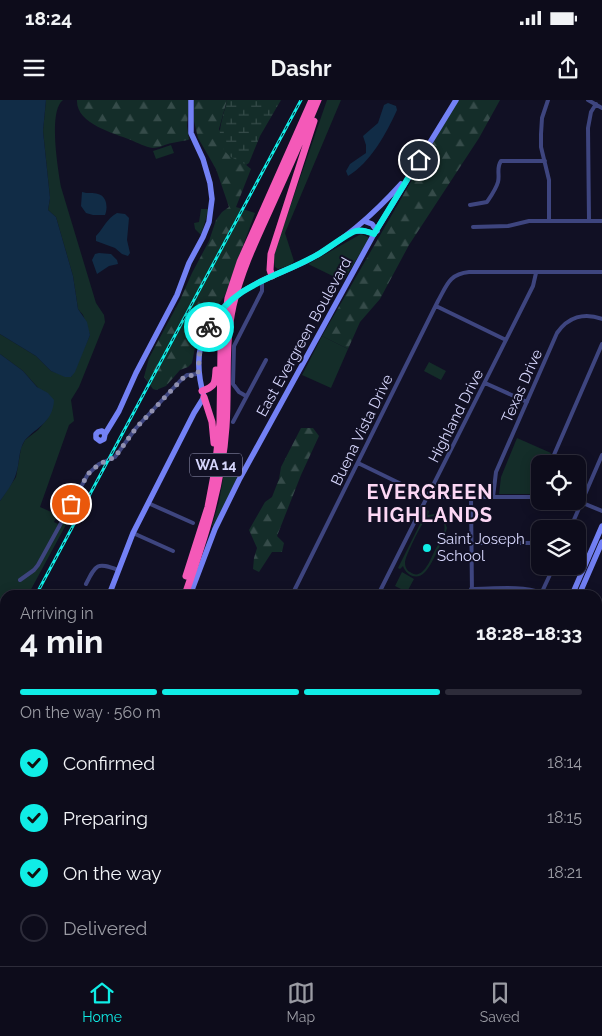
<!DOCTYPE html>
<meta charset="utf-8">
<style>
:root{--surface:#0d0c1b;--page:#161524;--text:#f1f3f6;--muted:#9a9ba3;--line:#2d2c3a;--accent:#10ede6}
body{margin:0;font-family:Raleway,sans-serif;background:var(--page);color:var(--text);height:100vh;display:flex;flex-direction:column;font-size:19px;white-space:nowrap}
*{box-sizing:border-box;margin:0}
p{font-size:16px;color:var(--muted)}
.icon{flex:none;width:28px;height:28px;fill:none;stroke:currentColor;stroke-width:2;stroke-linecap:round;stroke-linejoin:round}
.map{position:relative;flex:1;overflow:hidden}
.details{position:absolute;left:0px;top:490px;width:602px;height:376px;display:flex;flex-direction:column;background:var(--surface);border-radius:15px 15px 0 0;box-shadow:0 2px 12px #0003,0 0 0 1px var(--line)}
.details>*{flex:none}
.fabs{position:absolute;left:531px;top:355px;display:grid;gap:10px}
.fabs a{display:grid;place-items:center;width:55px;height:55px;border-radius:10px;background:var(--surface);box-shadow:0 2px 12px #0003,0 0 0 1px var(--line);font-size:25px}
.pin{position:absolute;display:grid;place-items:center;width:42px;height:42px;color:#fff;margin:-21px;border:2px solid #fff;border-radius:50%;box-shadow:0 1px 5px #0007}
.courier{position:absolute;display:grid;place-items:center;width:50px;height:50px;margin:-25px;border:4px solid #10ede6;border-radius:50%;background:#fff;color:#222;box-shadow:0 1px 6px #0007}
.headline em{font-style:normal;font-weight:700}
.headline div{display:flex;flex-direction:column-reverse}
.headline{display:flex;align-items:center;justify-content:space-between;height:85px;padding:0 20px}
h1{font-size:32px;font-weight:700;line-height:38px}
.bar{display:grid;grid-template-columns:repeat(4,1fr);gap:8px 5px;align-content:center;height:60px;padding:0 20px}
.bar i{height:6px;border-radius:4px;background:var(--line)}
.bar .current{background:var(--accent)}
.bar p{grid-column:span 4}
ol{padding:0 20px;list-style:none}
li{display:flex;align-items:center;gap:15px;height:55px}
li p{margin-inline-start:auto}
li .icon{padding:5px;border-radius:50%;background:var(--accent);color:#111;stroke-width:4}
li:last-child{color:var(--muted)}
li i{width:28px;height:28px;border:2px solid var(--line);border-radius:50%}
.status{display:flex;justify-content:space-between;align-items:center;height:35px;padding:0 25px;background:var(--surface);direction:ltr}
.status svg{height:14px;fill:currentColor}
header{display:flex;justify-content:space-between;align-items:center;height:65px;padding:0 20px;background:var(--surface);font-size:22px;font-weight:700}
.tab-bar{display:flex;justify-content:space-around;align-items:center;height:70px;border-top:1px solid var(--line);background:var(--surface);font-size:14px;color:var(--muted)}
.tab-bar a{display:grid;justify-items:center;gap:2px}
.tab-bar .current{color:var(--accent)}
.map>svg:first-child{display:block}
</style>
<div class="status"><b>18:24</b><svg viewBox="0 0 49 12"><path d="M0 12V9h3v3zM5 12V6h3v6zM10 12V3h3v9zM15 12V0h3v12zM26 1h20v11H26zM47 4h2v5h-2z"/></svg></div>
<header><svg class="icon" aria-label="menu" viewBox="0 0 24 24"><path d="M4 6h16M4 12h16M4 18h16"/></svg>Dashr<svg class="icon" aria-label="share" viewBox="0 0 24 24"><path d="M12 15V3M7 8l5-5 5 5M5 13v7h14v-7"/></svg></header>
<div class="map">
<svg width="602" height="866" viewBox="0 0 602 866">
<defs>
<pattern id="forest-firs" width="22" height="20" patternUnits="userSpaceOnUse" patternTransform="scale(1.25)"><rect width="22" height="20" fill="#142d29"/><path d="M5 1l3.5 6h-7zM16 11l3.5 6h-7z" fill="#354b49"/></pattern>
<pattern id="wetland-marsh" width="20" height="14" patternUnits="userSpaceOnUse" patternTransform="scale(1.25)"><rect width="20" height="14" fill="#142d29"/><path d="M1 5h8M5 5V1M11 12h8M15 12V8" fill="none" stroke="#354b49"/></pattern>
</defs>
<rect width="100%" height="100%" fill="#111024"/>
<path fill="#142d29" fill-rule="evenodd" d="M46 0H63C48 11 58 69 61 87L96 203 104 215 105 222 79 287 71 300 74 321 69 325 40 407 58 415 54 422 58 424 75 393 81 397 28 495H5V546L0 559V401L16 377 21 348 25 340 38 330 48 318 40 290 23 271 0 254V234L36 256 51 271 69 277H71L90 235 83 215 78 209 73 176 56 117 48 110 50 98 43 31Z
M327 0H341L285 133 294 161 291 165 278 169 275 167 273 158 281 133Z
M171 45 174 53 156 59 153 51Z
M201 109H209L201 135 195 129 194 123 199 122Z
M361 134 368 137V141L343 181 308 164Z
M322 236 348 249 331 288 302 275Z
M429 262 446 271 441 280 424 271Z
M517 338 551 353 546 364H540L539 394H499L501 377Z
M226 361 241 369 214 427 212 425 219 402Z
M427 410 429 411 428 415 435 414 443 417 447 428C445 436 431 467 425 472 417 481 406 475 403 466L400 469 398 468ZM437 416 443 421C448 431 440 441 435 450 431 458 423 482 410 472 406 470 405 466 405 462 406 455 421 424 426 419 429 416 433 416 437 416Z
M402 472 414 479 407 492 395 486Z
M598 704H602V800H598Z"/>
<path fill="url(#forest-firs)" d="M77 0H189L187 26 189 39 188 40C182 41 177 42 172 43 165 44 160 48 153 48 145 47 138 43 131 40 114 33 76 24 77 0Z
M194 0H227L219 29 232 57 239 59 251 69 236 107 255 113 225 195 203 227 196 242 192 263 188 267 180 270 166 286 156 290 153 289 144 277 149 258 180 200 192 173 209 141 216 120 222 112 229 107 216 69 198 38 194 21Z
M458 0H500L479 38 409 145 380 199 360 222 348 249 322 236Z
M301 328H313L319 336 301 375 277 436 284 443 282 452H272L259 472 253 469 254 458 257 448 249 430 265 402 272 397 279 379 281 367Z"/>
<path fill="url(#wetland-marsh)" d="M227 0H281L260 36 249 63 246 65C241 61 236 60 231 57 211 42 223 20 227 0Z"/>
<path fill="#112c46" d="M0 0H46L43 31 50 98 48 110 56 117 73 176 78 209 87 222 90 235 75 272 71 277H65L51 271 36 256 0 234Z
M388 3 396 6 397 10C386 34 371 62 348 76L346 71 350 64 366 53V45L363 36 378 23 384 5Z
M82 92C88 94 93 92 98 94 107 96 108 108 105 115H93L86 113 81 106Z
M117 113 125 114 129 118 127 140 130 153 128 156 122 154 115 148 96 141V136C103 129 107 118 117 113Z
M99 153 111 154 117 160 118 164 109 166 97 174 92 160 95 154Z
M0 254 23 271 37 287 48 293 54 300C53 322 37 327 25 340 18 350 20 363 16 374 14 382 5 394 0 401Z"/>
<g fill="none" stroke-linecap="round" stroke-linejoin="round">
<path stroke="#3e457f" stroke-width="4" d="M548 0 542 18 541 34V47L549 80V121
M588 0 602 8
M470 105 487 102C491 96 496 89 498 82 500 75 496 68 501 61H545
M589 120 588 28 591 12 596 4
M473 127 508 126 529 121H602
M436 206 506 240
M485 283 527 302
M246 296 239 292 233 284 234 246 262 191V180
M233 322 266 260
M358 363 428 397H540
M550 364 602 244
M471 397 472 495
M493 397 496 372 557 233C568 217 584 212 602 219
M578 401 602 411
M148 403 193 423
M570 429 602 355
M133 433 173 451
M471 443H540
M20 480 34 470 38 465 88 374 99 364 115 357 136 328 180 281 187 275 198 274
M86 484C96 464 97 462 118 470
M471 489C494 489 520 485 542 493
M541 494 554 466
M292 495 438 201C447 185 449 174 469 172H602
M378 495 533 186 536 173
M598 591 602 581
M0 646H5
M598 656H602
M0 696 5 687
M598 700H602
M598 804H602
M598 846H602
M0 855H5
M284 861V866
M354 861V866
M472 861V866"/>
<path stroke="#7381f5" stroke-width="5.5" d="M364 121 372 124 377 131
M355 131H365L374 134
M235 197C257 180 282 173 306 161 343 142 373 115 401 84
M105 334 102 331 98 332 96 334V338L100 341 104 339 105 334 119 311 136 273 177 195 189 163 203 137 209 122 212 99 210 83 203 59 191 33V0
M109 495 133 433 194 313 204 297C193 258 198 233 228 203
M190 495 215 429 239 380 374 134 456 0
M572 495 602 426
M579 495 602 442
M598 619H602
M598 626H602
M144 861V866
M22 866 23 861
M412 866 414 861
M418 866 420 861"/>
<path stroke="#f459b8" stroke-width="7" d="M272 176 270 170 271 154 314 21
M202 291C216 286 215 283 216 270
M204 297 212 322 214 343
M186 476 208 407 215 370 220 322 221 247 228 198 240 162 312 0
M185 495C204 440 222 386 226 327 229 286 224 246 233 206 241 171 256 140 271 107 287 72 303 36 318 0
M84 866 85 861
M91 866V861"/>
<defs>
<path id="rail" d="M36 495 301 0
M0 582 5 569"/>
</defs>
<use href="#rail" stroke="#10ede6" stroke-width="3"/>
<use href="#rail" stroke="#111024" stroke-width="1" stroke-dasharray="4" stroke-linecap="butt"/>
</g>
<g fill="none" stroke-linecap="round" stroke-linejoin="round">
<path stroke="#9191b0" stroke-width="5" stroke-dasharray="0 9" d="M71 404 88 374 99 364 115 357 136 328 184 277 198 274 200 248 209 227"/>
<path stroke="#10ede6" stroke-width="6" d="M209 227C236 182 275 179 317 155 325 151 349 132 356 131 362 129 369 132 374 134L419 60"/>
</g>
<circle fill="#10ede6" stroke="#111024" stroke-width="2" cx="427" cy="448" r="5"/>
<g text-anchor="middle" dominant-baseline="central" stroke-width="4" stroke-linejoin="round" paint-order="stroke">
<rect fill="#111024" stroke="#9b9bbb" stroke-width="1" x="190" y="353.5" width="52" height="23" rx="4"/>
<g font-size="14" font-weight="bold" fill="#d6d6fc">
<text x="216" y="365">WA 14</text>
</g>
<g font-size="15" fill="#d6d6fc" stroke="#111024">
<text transform="translate(304 237) rotate(-61)">East Evergreen Boulevard</text>
<text transform="translate(522 286) rotate(-66)">Texas Drive</text>
<text transform="translate(456 316) rotate(-63)">Highland Drive</text>
<text transform="translate(362 330) rotate(-64)">Buena Vista Drive</text>
</g>
<g font-size="15" fill="#d6d6fc" stroke="#111024" text-anchor="start">
<text x="437" y="439">Saint Joseph<tspan x="437" dy="17">School</tspan></text>
</g>
<g font-size="20" font-weight="bold" letter-spacing="1" fill="#fcd7f4" stroke="#111024">
<text x="430" y="392">EVERGREEN<tspan x="430" dy="23">HIGHLANDS</tspan></text>
</g>
</g>
</svg>
<div class="fabs">
<a><svg class="icon" aria-label="locate" viewBox="0 0 24 24"><circle cx="12" cy="12" r="6"/><path d="M12 2v4M12 18v4M2 12h4M18 12h4"/></svg></a>
<a><svg class="icon" aria-label="layers" viewBox="0 0 24 24"><path d="M12 4l9 5-9 5-9-5zM3 14l9 5 9-5"/></svg></a>
</div>
<div class="pin" style="left:71px;top:404px;background:#ea580c"><svg class="icon" aria-label="bag" viewBox="0 0 24 24"><path d="M5 8h14l-1 12H6zM9 8a3 3 0 0 1 6 0"/></svg></div>
<div class="pin" style="left:419px;top:60px;background:#1f2937"><svg class="icon" aria-label="home" viewBox="0 0 24 24"><path d="M3 11l9-7 9 7M6 9v11h12V9"/></svg></div>
<div class="courier" style="left:209px;top:227px"><svg class="icon" aria-label="bike" viewBox="0 0 24 24"><circle cx="6" cy="16" r="4"/><circle cx="18" cy="16" r="4"/><path d="M6 16l4-8h5l3 8M10 8l3 8H6M13 5h3"/></svg></div>
<section class="details">
<div class="headline"><div><h1>4 min</h1><p>Arriving in</p></div><em>18:28–18:33</em></div>
<div class="bar"><i class="current"></i><i class="current"></i><i class="current"></i><i></i><p>On the way · 560 m</p></div>
<ol>
<li><svg class="icon" aria-label="check" viewBox="0 0 24 24"><path d="M5 12l5 5 9-10"/></svg>Confirmed<p>18:14</p></li>
<li><svg class="icon" aria-label="check" viewBox="0 0 24 24"><path d="M5 12l5 5 9-10"/></svg>Preparing<p>18:15</p></li>
<li><svg class="icon" aria-label="check" viewBox="0 0 24 24"><path d="M5 12l5 5 9-10"/></svg>On the way<p>18:21</p></li>
<li><i></i>Delivered</li>
</ol>
</section>
</div>
<nav class="tab-bar">
<a class="current"><svg class="icon" aria-label="home" viewBox="0 0 24 24"><path d="M3 11l9-7 9 7M6 9v11h12V9"/></svg>Home</a>
<a><svg class="icon" aria-label="map" viewBox="0 0 24 24"><path d="M3 6l6-2 6 2 6-2v14l-6 2-6-2-6 2zM9 4v14M15 6v14"/></svg>Map</a>
<a><svg class="icon" aria-label="saved" viewBox="0 0 24 24"><path d="M7 4h10v16l-5-4-5 4z"/></svg>Saved</a>
</nav>
